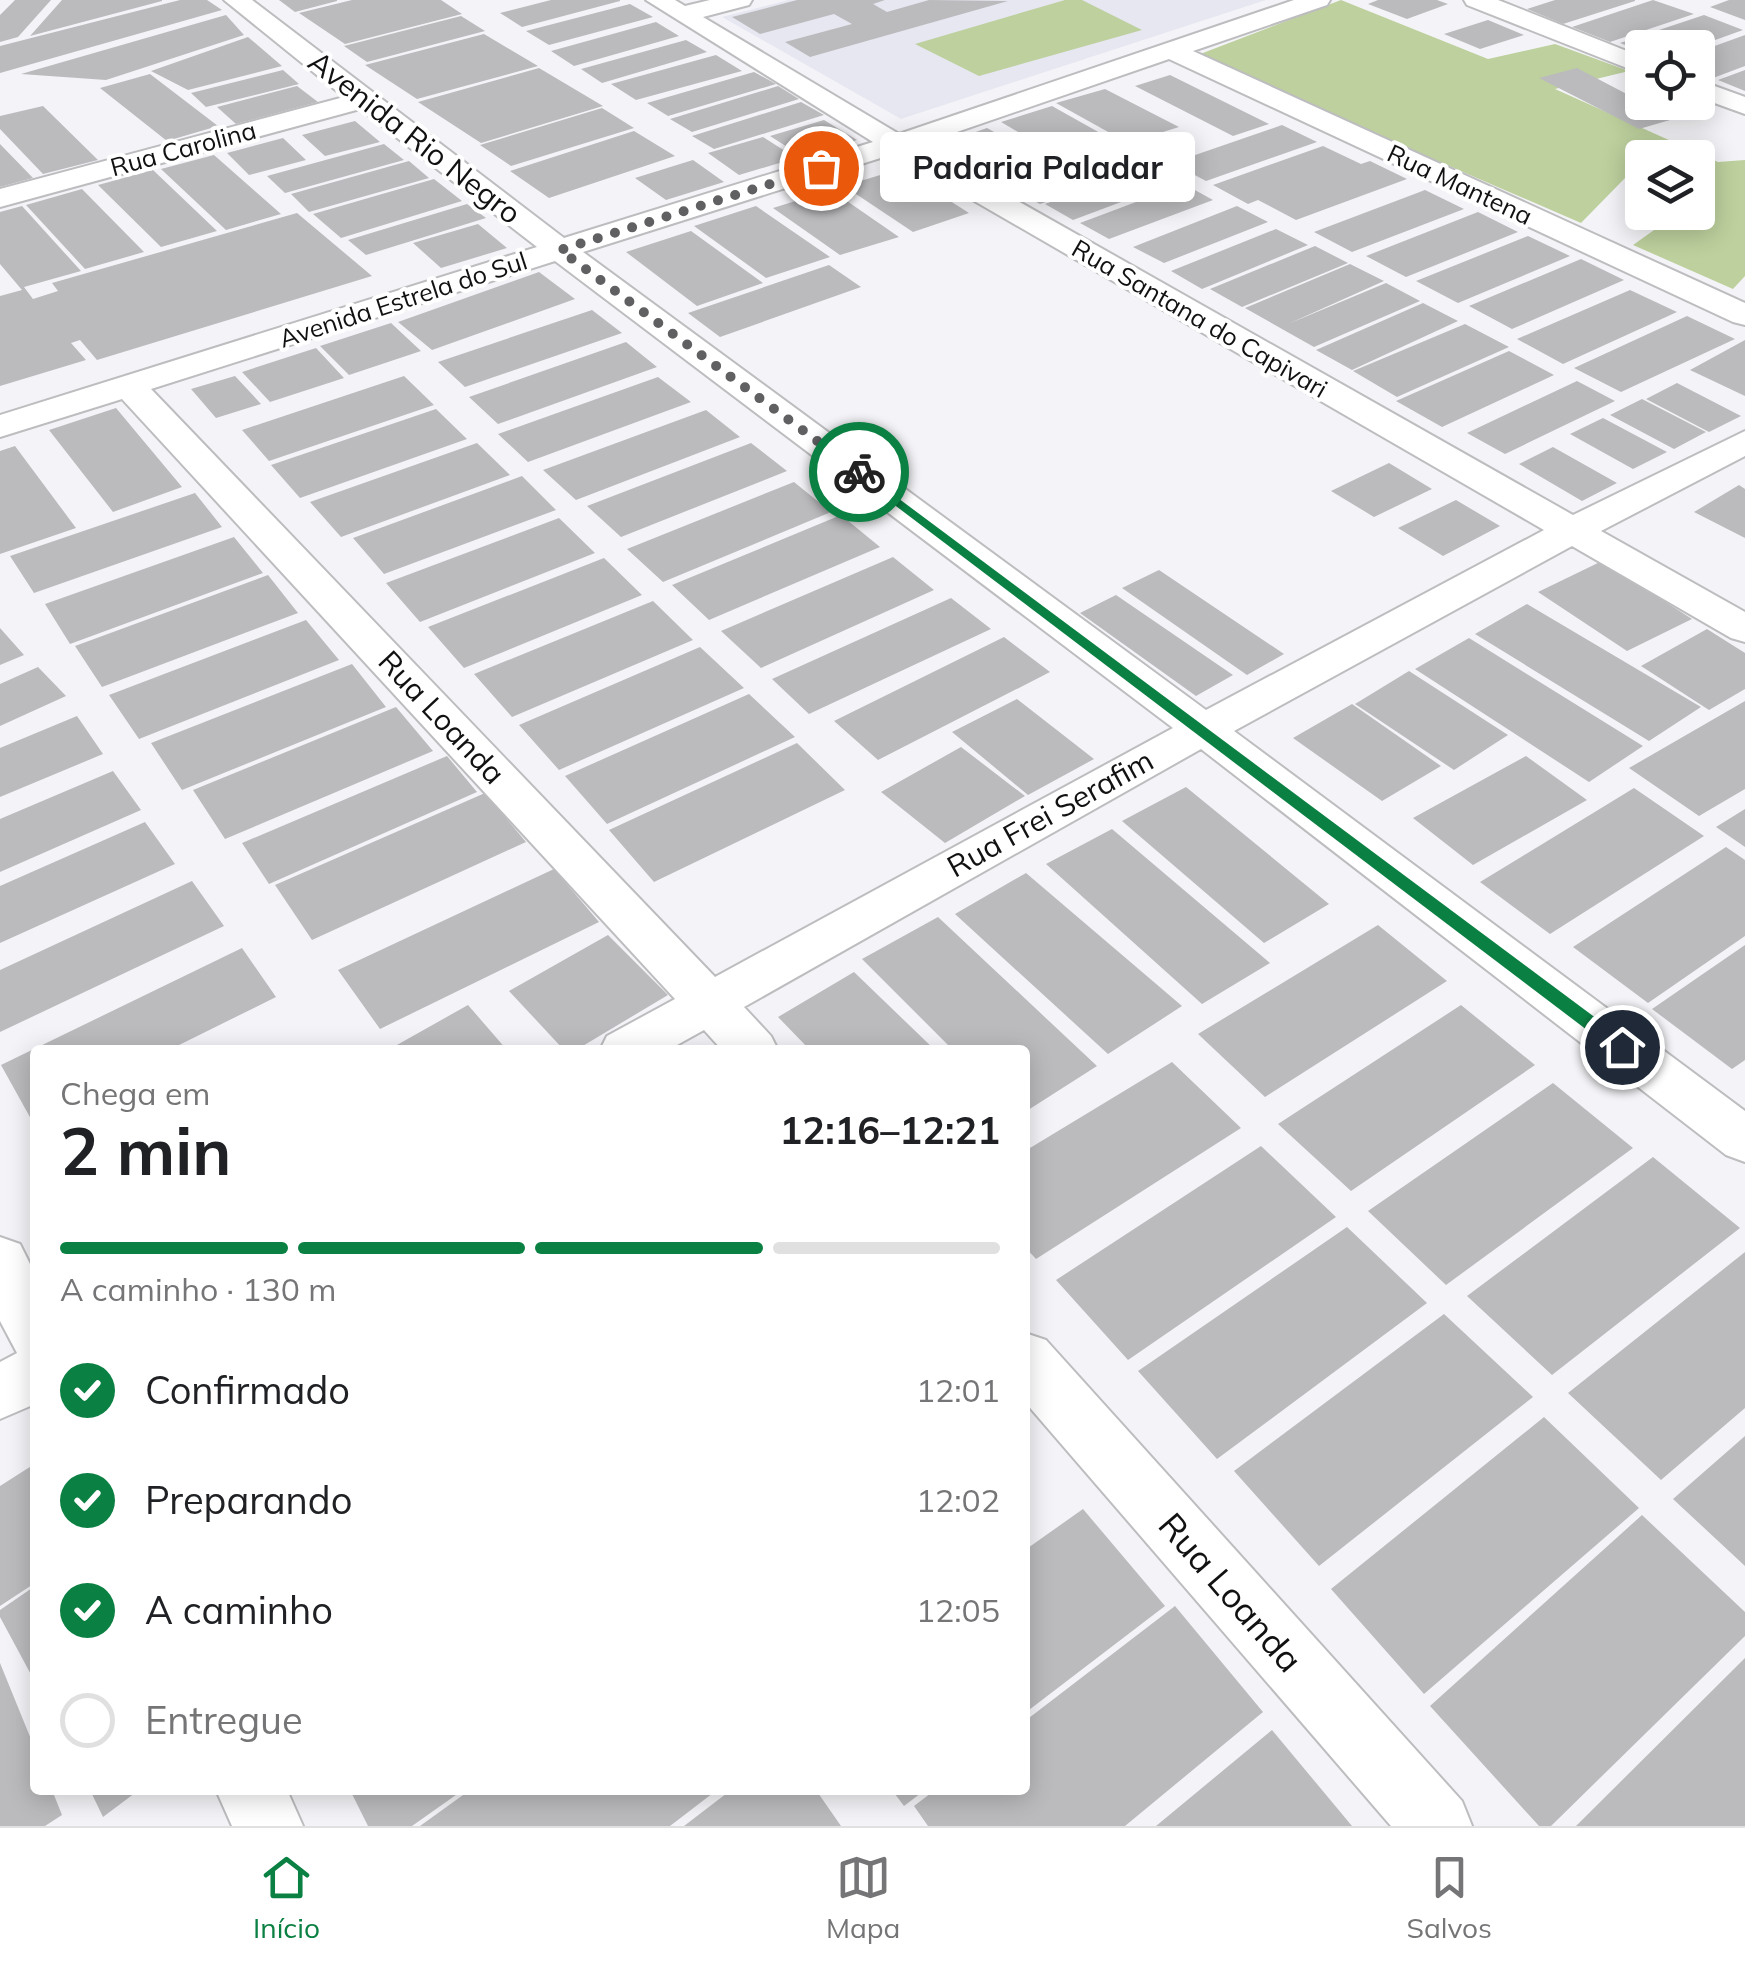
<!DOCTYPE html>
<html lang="pt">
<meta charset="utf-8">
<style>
:root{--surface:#fff;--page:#f6f6f6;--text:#202124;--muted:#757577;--line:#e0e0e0;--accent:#0b8043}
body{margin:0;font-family:Mulish,sans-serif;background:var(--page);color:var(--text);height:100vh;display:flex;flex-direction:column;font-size:38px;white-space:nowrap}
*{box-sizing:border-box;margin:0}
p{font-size:32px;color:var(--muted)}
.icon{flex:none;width:55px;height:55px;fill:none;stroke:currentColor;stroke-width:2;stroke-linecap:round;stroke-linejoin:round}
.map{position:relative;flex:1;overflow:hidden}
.sheet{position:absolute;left:30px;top:1045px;width:1000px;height:750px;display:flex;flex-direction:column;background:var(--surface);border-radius:10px;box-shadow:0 5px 25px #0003}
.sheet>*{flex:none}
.controls{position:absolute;left:1625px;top:30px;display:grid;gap:20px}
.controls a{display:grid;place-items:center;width:90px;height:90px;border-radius:10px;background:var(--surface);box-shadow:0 5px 25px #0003;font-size:50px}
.pin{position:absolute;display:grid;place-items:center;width:85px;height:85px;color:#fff;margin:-42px;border:5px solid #fff;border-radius:50%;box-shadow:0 2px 10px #0007}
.courier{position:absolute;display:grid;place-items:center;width:100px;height:100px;margin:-50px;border:8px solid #0b8043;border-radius:50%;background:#fff;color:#222;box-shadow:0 2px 12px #0007}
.bubble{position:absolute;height:70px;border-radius:10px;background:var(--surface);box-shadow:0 5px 25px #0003;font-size:32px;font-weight:700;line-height:70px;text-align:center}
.head em{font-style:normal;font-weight:700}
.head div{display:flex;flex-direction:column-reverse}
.head{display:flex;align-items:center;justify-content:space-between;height:170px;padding:0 30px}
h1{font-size:65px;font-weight:700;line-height:75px}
.bar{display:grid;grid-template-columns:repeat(4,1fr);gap:15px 10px;align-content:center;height:120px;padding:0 30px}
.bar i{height:12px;border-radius:8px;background:var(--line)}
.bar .selected{background:var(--accent)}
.bar p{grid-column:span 4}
ol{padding:0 30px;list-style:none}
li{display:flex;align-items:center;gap:30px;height:110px}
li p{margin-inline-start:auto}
li .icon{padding:10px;border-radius:50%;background:var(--accent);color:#fff;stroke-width:4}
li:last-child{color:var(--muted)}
li i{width:55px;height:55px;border:5px solid var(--line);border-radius:50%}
.dock{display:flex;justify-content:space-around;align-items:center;height:140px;border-top:2px solid var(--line);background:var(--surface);font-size:28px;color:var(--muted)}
.dock a{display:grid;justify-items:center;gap:5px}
.dock .selected{color:var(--accent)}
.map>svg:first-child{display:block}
</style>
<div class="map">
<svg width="1745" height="1826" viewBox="0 0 1745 1826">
<rect width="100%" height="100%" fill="#f4f4f8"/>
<path fill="#e7e7f1" d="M788 0H1266L901 119 722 17Z"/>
<path fill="#bdd09d" d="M1065 0H1082L1142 30 979 76 915 44Z
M1341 0 1488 59 1555 44 1629 71 1555 89 1718 162 1745 160V276L1733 289 1633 245 1678 213 1698 212V158H1642V180L1627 176 1581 223 1195 56Z"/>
<path fill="#bbbbbe" d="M15 0H51L18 37 0 42V15Z
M62 0H162V1L30 36Z
M180 0H207L222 10 0 73V46Z
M279 0H337V1L295 12Z
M352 0H441L462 14 345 44 299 13Z
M551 0H620V1L522 27 500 13Z
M797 0H885L873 4 887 12 929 0 1008 1 810 57 785 42 852 24 834 14 760 34 732 17Z
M1378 0H1437L1448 4 1407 19 1368 4Z
M1555 0H1635V1L1563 24 1527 9Z
M1653 0 1694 14 1610 42 1572 27Z
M1729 0H1745V20L1710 7Z
M630 4 653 17 549 45 526 31Z
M226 15 244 35 106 80 21 74Z
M1704 15 1743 30 1693 48H1642V52L1620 43Z
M461 16 485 31 367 62 344 46Z
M1488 20 1524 35 1480 49 1444 34Z
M656 22 679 36 574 66 551 51Z
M484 34 538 66 417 99 365 65Z
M1745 35V66L1713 78 1698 72V52Z
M248 37 282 66 188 90 151 71Z
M686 40 707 52 602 83 581 69Z
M716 55 742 71 636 100 611 84Z
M539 68 603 106 481 143 418 102Z
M1577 68 1642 102 1677 118 1639 129 1539 78Z
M283 70 299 84 206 107 191 93Z
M1745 70V91L1718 80Z
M754 72 776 84 668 116 647 103Z
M150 74 218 126 167 141 100 88Z
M1170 75 1269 124 1233 136 1135 86Z
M297 86 318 102 236 124 217 107Z
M778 86 799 99 692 132 670 119Z
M1105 89 1179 127 1128 143 1056 103Z
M801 102 824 115 714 149 692 136Z
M43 106 98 160 43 174 0 129V116Z
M1052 106 1125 147 1072 164 1001 122Z
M602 108 634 128 511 166 480 145Z
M824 120 857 140 803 157 770 136Z
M355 121 380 142 325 156 302 135Z
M1282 125 1317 142 1206 181 1172 163Z
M987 128 1014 143 966 160 939 145Z
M634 131 675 156 549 198 510 171Z
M763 137 796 158 739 175 708 153Z
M283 138 306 160 249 175 227 153Z
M1024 143 1064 162 1008 184 968 164Z
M0 144 33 178 0 187Z
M384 144 404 160 285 193 267 176Z
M1323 146 1361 164 1370 161 1407 179 1296 220 1258 200 1248 204 1213 185Z
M1116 152 1143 167 1040 204 1012 189Z
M214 155 281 214 226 230 161 169Z
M693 160 724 182 666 200 635 178Z
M409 161 429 178 309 212 291 194Z
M1148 167 1177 181 1073 220 1045 204Z
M900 169 969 213 913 232 844 186Z
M153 170 217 231 161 247 98 185Z
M434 179 462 201 341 238 313 214Z
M1184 184 1213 200 1109 239 1080 223Z
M82 189 144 252 85 269 26 205Z
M831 190 899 237 840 255 773 208Z
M1425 190 1464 209 1352 252 1314 232Z
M467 204 486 218 366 255 348 240Z
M22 206 81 271 24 287 33 299 58 291 52 283 297 213 372 276 97 360 80 340 71 343 86 360 0 386V296L22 290 0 264V212Z
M756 206 830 257 766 278 694 226Z
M1237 206 1268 222 1164 263 1133 247Z
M1478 212 1518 232 1406 277 1366 256Z
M478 224 507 248 441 268 413 243Z
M1276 229 1308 245 1202 289 1171 271Z
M691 231 763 283 697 306 626 252Z
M1528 236 1570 256 1458 303 1416 281Z
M1315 246 1348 263 1242 307 1210 289Z
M1581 259 1624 280 1512 329 1469 306Z
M1350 264 1384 281 1288 324 1386 283 1420 301 1314 347 1245 308Z
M829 265 861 287 720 337 688 313Z
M539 272 575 299 432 350 398 322Z
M1630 290 1677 312 1563 364 1517 339Z
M1423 303 1458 321 1352 370 1316 350Z
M592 310 622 333 465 387 438 362Z
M1687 316 1735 339 1621 392 1574 368Z
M391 323 421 351 349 375 320 346Z
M1465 324 1509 347 1397 397 1353 371Z
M1745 340V396L1690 370Z
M626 342 657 367 498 424 469 397Z
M316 348 344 378 270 402 242 372Z
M1509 351 1554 375 1442 427 1396 401Z
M235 376 261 404 216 418 191 389Z
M404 376 434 405 269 461 242 430Z
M658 377 691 402 528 462 498 434Z
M1577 381 1615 401 1505 454 1467 433Z
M1677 383 1741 416 1709 432 1646 399Z
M1642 399 1706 432 1674 449 1610 415Z
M116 408 182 487 113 512 49 430Z
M436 409 467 439 300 498 271 465Z
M706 410 740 437 576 500 543 470Z
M1603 418 1667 452 1633 469 1570 434Z
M477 443 510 475 341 537 310 502Z
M751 443 787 471 621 537 587 506Z
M15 446 76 528 0 554V451Z
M1553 447 1617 483 1582 501 1519 464Z
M1389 463 1432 489 1374 517 1331 491Z
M522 476 556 510 384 574 353 538Z
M794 482 831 512 663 582 627 549Z
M1739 485 1745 489V538L1694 512Z
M195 493 222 527 34 593 10 556Z
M1456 500 1500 526 1443 556 1398 528Z
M841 515 880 547 709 620 672 585Z
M559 518 595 553 420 622 386 583Z
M234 537 263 573 70 644 45 604Z
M893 557 934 590 761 668 721 631Z
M604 558 642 595 464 668 428 627Z
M1602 561 1692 619 1627 651 1538 592Z
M1159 570 1284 654 1247 675 1122 588Z
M268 575 298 613 102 687 75 646Z
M1116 595 1233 675 1196 696 1080 613Z
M951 598 991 629 809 714 772 679Z
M653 601 693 640 512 717 474 674Z
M1527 604 1701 707 1649 741 1475 634Z
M306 620 339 660 139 739 109 695Z
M0 628 24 655 0 665Z
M1707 629 1745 653V689L1709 710 1641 666Z
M1004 637 1050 672 878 760 834 721Z
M1469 638 1643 746 1589 782 1415 669Z
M700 647 744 688 559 770 519 725Z
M352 664 386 707 182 790 151 743Z
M38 667 66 696 0 726V684Z
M1409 671 1508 735 1454 770 1355 704Z
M749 694 795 737 607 824 565 776Z
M1017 699 1094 759 1028 795 952 732Z
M1745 701V789L1699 816 1629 768Z
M1352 704 1441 766 1382 801 1293 738Z
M396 707 433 751 225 839 193 790Z
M77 716 103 754 0 797V748Z
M797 743 845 790 654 882 609 830Z
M961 747 1025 796 945 843 881 792Z
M447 756 477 792 269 884 242 843Z
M1526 756 1587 800 1473 865 1413 818Z
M113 771 141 810 0 872V819Z
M1186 787 1329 904 1264 943 1122 821Z
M1634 788 1704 836 1550 934 1480 882Z
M485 793 526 842 312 940 275 885Z
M1745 809V847L1716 827Z
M145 822 175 864 0 943V886Z
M1112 829 1270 963 1202 1004 1046 864Z
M1726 847 1745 860V936L1648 1003 1573 947Z
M554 869 599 922 380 1029 338 970Z
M1026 873 1182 1006 1108 1054 955 914Z
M192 881 224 926 0 1032V970Z
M938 917 1097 1066 1025 1112V1050H953L862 959Z
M1378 925 1447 981 1265 1097 1198 1034Z
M608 935 668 995 576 1050H564L509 991Z
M1745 945V1060L1732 1069 1652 1009Z
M242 948 276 997 169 1050H35V1117L31 1119 1 1065Z
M854 972 935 1050H810L778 1017Z
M468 1005 507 1050H388Z
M1461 1005 1535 1065 1351 1191 1278 1124Z
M1172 1062 1241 1128 1036 1259 1025 1247V1151Z
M1553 1083 1633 1148 1446 1285 1368 1211Z
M1261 1146 1336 1217 1128 1360 1056 1280Z
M1653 1157 1740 1228 1552 1375 1467 1296Z
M1347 1227 1427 1303 1217 1459 1138 1371Z
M1745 1252V1408L1661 1480 1568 1393Z
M1444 1314 1533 1397 1319 1566 1234 1471Z
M1544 1417 1639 1508 1424 1694 1331 1589Z
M1745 1436V1566L1673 1499Z
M33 1465 35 1583 0 1606V1486Z
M1083 1509 1165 1606 1025 1713V1550Z
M1642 1515 1745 1612V1636L1551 1826H1539L1430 1706Z
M35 1586V1682L0 1617V1610Z
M1175 1606 1263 1712 1125 1826H928L914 1806 935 1790H1025V1721Z
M1745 1658V1826H1576Z
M0 1663 35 1749V1790H52L62 1815 45 1826H0Z
M1272 1730 1352 1826H1156Z
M90 1790H139L103 1817Z
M350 1790H463L412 1826H368Z
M470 1790H717L670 1826H420Z
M731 1790H816L841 1826H684Z
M892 1790H925L904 1806Z"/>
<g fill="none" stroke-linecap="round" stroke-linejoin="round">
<defs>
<path id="minor" d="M224 0H252L564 238 873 142 646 0H675L685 6 710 0H752L749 5 703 17 899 134 1294 0H1330L1327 5 1193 51 1745 303V325L1733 322 1169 59 919 145 1573 515 1745 431V456L1601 531 1745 612V642L1731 638 1572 546 1234 731 1745 1111V1162L1726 1155 1201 749 744 1007 771 1036 778 1050H722L704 1030 668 1050H600L607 1036 675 999 122 399 0 437V415L537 247 360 109 0 207V189L344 97ZM893 154 1544 530 1206 710 583 252ZM555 261 1173 728 715 977 151 389Z
M1464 0H1498L1642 57V74L1467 5Z
M1698 80 1745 97V114L1698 97Z
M0 1237 20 1244 35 1274V1404L0 1419V1362L17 1353 0 1321Z
M1025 1333 1046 1340 1462 1801 1472 1826H1391L1025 1402Z
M216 1790H287L303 1826H232Z"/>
</defs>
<use href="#minor" stroke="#bdbdc0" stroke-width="4"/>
<use href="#minor" fill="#fff" fill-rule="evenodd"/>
</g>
<path fill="#0b8043" d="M859 469 1628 1042V1052H1616L855 475 853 472Z"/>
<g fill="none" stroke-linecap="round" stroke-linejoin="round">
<path stroke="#606062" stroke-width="10" stroke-dasharray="0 18" d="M821 168 560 250 859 472"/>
</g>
<g text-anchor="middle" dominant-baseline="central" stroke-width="8" stroke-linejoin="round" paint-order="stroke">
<g font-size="25" fill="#111112" stroke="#fff">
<text transform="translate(183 148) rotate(-15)">Rua Carolina</text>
<text transform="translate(1460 184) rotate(25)">Rua Mantena</text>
<text transform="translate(403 299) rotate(-18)">Avenida Estrela do Sul</text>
<text transform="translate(1200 318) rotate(30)">Rua Santana do Capivari</text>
</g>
<g font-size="30" fill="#111112" stroke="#fff">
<text transform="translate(415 137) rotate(38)">Avenida Rio Negro</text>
<text transform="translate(442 717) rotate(47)">Rua Loanda</text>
<text transform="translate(1050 813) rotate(-29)">Rua Frei Serafim</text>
</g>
<g font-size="35" fill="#111112" stroke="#fff">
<text transform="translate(1231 1592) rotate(49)">Rua Loanda</text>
</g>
</g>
</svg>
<div class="controls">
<a><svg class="icon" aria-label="locate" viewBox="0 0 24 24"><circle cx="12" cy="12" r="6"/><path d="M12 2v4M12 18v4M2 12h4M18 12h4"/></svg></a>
<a><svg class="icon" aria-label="layers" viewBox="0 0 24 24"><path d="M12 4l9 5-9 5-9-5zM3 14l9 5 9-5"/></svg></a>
</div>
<div class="pin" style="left:821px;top:168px;background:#ea580c"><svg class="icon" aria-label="bag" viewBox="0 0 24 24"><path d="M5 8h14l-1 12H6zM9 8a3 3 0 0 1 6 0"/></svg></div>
<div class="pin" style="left:1622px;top:1047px;background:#1f2937"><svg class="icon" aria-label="home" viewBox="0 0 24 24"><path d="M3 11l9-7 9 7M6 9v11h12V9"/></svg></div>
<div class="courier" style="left:859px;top:472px"><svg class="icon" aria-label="bike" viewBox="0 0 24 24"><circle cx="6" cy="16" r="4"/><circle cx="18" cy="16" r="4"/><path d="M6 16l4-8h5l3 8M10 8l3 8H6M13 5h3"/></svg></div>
<div class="bubble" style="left:880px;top:132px;width:315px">Padaria Paladar</div>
<section class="sheet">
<div class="head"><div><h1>2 min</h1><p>Chega em</p></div><em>12:16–12:21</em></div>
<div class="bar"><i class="selected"></i><i class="selected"></i><i class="selected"></i><i></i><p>A caminho · 130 m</p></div>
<ol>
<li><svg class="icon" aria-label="check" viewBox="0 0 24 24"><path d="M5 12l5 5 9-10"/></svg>Confirmado<p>12:01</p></li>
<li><svg class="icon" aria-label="check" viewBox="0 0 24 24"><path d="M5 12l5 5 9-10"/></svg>Preparando<p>12:02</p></li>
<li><svg class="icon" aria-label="check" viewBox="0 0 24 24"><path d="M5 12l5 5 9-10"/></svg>A caminho<p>12:05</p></li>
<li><i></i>Entregue</li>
</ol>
</section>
</div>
<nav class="dock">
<a class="selected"><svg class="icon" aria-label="home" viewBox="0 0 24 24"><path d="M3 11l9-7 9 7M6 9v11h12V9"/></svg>Início</a>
<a><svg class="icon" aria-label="map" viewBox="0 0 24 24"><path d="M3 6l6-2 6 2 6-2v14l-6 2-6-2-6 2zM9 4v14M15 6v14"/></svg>Mapa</a>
<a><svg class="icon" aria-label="saved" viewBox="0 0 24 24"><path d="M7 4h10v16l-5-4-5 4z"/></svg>Salvos</a>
</nav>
